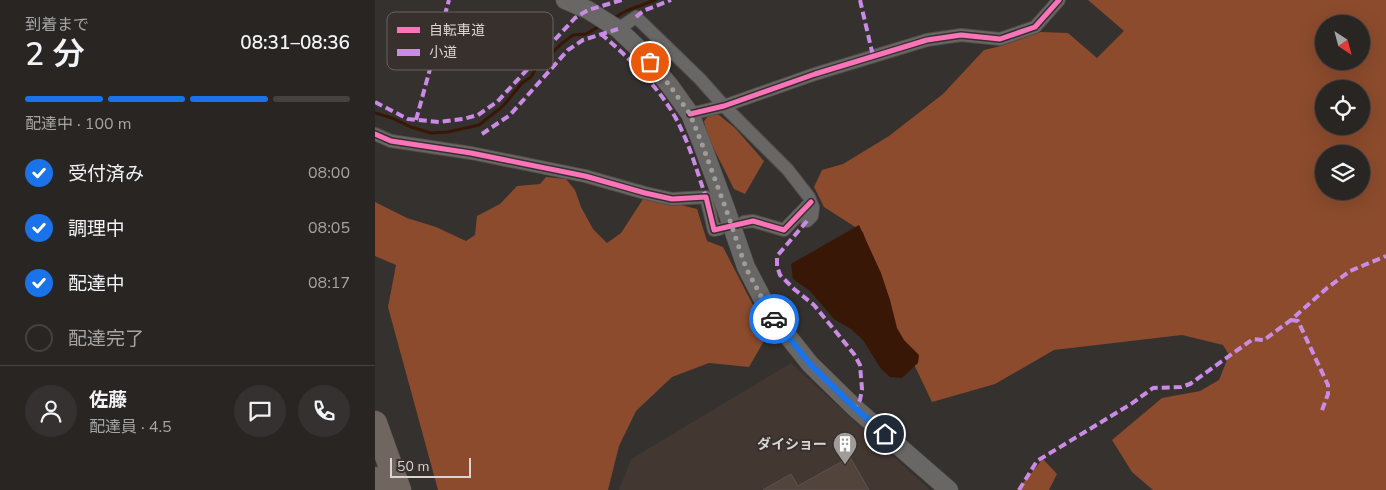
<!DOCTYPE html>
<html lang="ja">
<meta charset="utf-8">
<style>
:root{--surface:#282523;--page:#343130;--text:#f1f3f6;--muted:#a5a5a6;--line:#444241;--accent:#1a73e8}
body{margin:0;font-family:"Nunito Sans","Noto Sans JP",sans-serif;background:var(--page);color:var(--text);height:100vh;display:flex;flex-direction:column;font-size:19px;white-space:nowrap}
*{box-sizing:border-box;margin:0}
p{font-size:16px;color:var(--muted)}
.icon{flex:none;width:28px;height:28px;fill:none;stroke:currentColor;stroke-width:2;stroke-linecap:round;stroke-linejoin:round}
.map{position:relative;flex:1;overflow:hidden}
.details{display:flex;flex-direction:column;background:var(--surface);width:375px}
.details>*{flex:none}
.needle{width:32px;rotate:144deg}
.fabs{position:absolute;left:940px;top:15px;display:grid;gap:10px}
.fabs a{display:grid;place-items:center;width:55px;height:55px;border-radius:50%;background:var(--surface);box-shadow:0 5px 20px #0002,0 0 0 1px var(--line);font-size:25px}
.scale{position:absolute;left:15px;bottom:12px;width:81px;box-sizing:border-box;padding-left:5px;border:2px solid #d9d5d3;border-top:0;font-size:14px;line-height:18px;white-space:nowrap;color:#d9d5d3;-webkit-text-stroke:4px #37302d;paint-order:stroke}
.pin{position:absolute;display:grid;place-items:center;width:42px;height:42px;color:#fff;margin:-21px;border:2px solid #fff;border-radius:50%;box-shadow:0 1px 5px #0007}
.courier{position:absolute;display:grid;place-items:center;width:50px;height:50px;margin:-25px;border:4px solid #1a73e8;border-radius:50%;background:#fff;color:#222;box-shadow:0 1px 6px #0007}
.overview em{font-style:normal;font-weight:600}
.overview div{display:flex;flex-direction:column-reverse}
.overview{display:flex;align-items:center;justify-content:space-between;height:85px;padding:0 25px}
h1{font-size:32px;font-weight:600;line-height:38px}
.bar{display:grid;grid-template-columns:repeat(4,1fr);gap:8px 5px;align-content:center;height:60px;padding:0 25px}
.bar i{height:6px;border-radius:4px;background:var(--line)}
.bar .current{background:var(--accent)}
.bar p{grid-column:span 4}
.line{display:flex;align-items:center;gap:12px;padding:0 25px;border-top:1px solid var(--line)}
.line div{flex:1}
.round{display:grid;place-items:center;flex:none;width:52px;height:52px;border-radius:26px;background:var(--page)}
ol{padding:0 25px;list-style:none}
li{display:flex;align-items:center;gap:15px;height:55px}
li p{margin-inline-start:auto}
li .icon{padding:5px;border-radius:50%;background:var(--accent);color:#fff;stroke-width:4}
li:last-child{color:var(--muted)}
li i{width:28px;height:28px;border:2px solid var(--line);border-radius:50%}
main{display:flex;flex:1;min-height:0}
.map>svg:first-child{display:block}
</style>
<main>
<section class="details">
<div class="overview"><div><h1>2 分</h1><p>到着まで</p></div><em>08:31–08:36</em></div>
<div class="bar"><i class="current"></i><i class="current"></i><i class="current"></i><i></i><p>配達中 · 100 m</p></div>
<ol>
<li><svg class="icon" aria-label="check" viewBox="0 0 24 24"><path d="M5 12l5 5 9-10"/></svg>受付済み<p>08:00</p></li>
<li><svg class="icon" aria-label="check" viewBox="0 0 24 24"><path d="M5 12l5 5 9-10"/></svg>調理中<p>08:05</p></li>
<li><svg class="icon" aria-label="check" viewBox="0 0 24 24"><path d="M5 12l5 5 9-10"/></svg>配達中<p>08:17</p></li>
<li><i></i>配達完了</li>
</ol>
<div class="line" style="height:90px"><a class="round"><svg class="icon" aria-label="person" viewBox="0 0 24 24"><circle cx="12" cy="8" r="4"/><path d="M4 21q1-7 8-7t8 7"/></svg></a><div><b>佐藤</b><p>配達員 · 4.5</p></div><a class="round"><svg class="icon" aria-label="chat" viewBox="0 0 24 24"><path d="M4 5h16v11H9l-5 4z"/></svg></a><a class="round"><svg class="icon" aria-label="phone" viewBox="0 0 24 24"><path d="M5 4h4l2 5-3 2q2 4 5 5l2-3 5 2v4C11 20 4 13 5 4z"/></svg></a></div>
</section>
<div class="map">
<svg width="1011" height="490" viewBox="0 0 1011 490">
<rect width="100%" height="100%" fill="#35312f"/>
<path fill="#433732" d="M416 363 555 490H244L256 459Z"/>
<path fill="#8c4b2d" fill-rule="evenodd" d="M713 0H1011V490H778L757 472 737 440 787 398 825 391 844 380 854 355 848 345 807 335 679 350 620 384 557 402 535 356 502 309 501 274 488 232 449 207 439 187 447 170 468 164 514 136 568 94 609 50 626 46 666 32 693 33 722 58 749 31ZM949 24H986V61H949ZM949 89H986V126H949ZM949 154H986V191H949Z
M335 114 344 115 360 128 389 161 370 194 359 189 332 135 329 121Z
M171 177 191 179 200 190 206 207 218 229 232 243 246 233 270 196 322 209 332 241 348 247 393 334 374 367 334 363 297 377 261 411 244 446 233 490H63L13 307 21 265 0 256V202L32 218 61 227 91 241 100 235 102 216 125 204 142 186 165 184Z
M668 459 682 474 674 490H642Z"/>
<path fill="#391706" d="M484 225 506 273 515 300 522 328 529 340 544 355 543 363 527 378 515 377 506 369 488 340 476 329 459 319 435 291 418 279 416 264Z"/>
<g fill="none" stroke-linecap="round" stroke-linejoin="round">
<path stroke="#391706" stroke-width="3" d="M237 19 251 11 280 0
M0 113 17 118 36 127 56 133 73 132 104 125 128 106 147 83 156 77 160 70 186 44 198 35 211 34 225 26"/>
</g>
<path fill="#52433b" stroke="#585553" d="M475 457 494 490H388L416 474 423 486Z"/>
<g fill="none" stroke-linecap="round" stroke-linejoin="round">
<defs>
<path id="street" d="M243 29 261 17 325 79 349 106 413 170 434 197 438 207 437 216 432 221
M315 114 349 106 440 74 552 40 586 35 625 39 660 27 684 0
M0 134 16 141 96 153 210 176 270 193 297 199 331 197 339 230 344 229
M369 222 378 221 409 230 436 202"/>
<path id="secondary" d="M190 0 213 10 243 29 265 50 295 86 315 114 327 144 352 212 371 267 396 315 435 364 480 408 574 490"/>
<path id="highway" d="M0 423 24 490
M0 479 4 490"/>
</defs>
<use href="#street" stroke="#524e4c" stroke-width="14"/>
<use href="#secondary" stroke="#524e4c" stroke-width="19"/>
<use href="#highway" stroke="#524e4c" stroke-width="25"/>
<use href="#street" stroke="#696765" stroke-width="12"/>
<use href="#secondary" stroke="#696765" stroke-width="18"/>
<use href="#highway" stroke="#716560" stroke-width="24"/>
<path stroke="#ca8be6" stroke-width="4" stroke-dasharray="8 4" stroke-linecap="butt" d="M485 0 498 56
M261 17 268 11 296 0
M226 34C256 59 292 95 307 131 317 152 323 175 331 197
M0 102 33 119 64 122 88 119 103 115 122 102 200 18 213 10 247 0
M41 120 74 0
M107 134 135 115 193 50 208 40 243 29
M432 221 402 256V266L405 275 419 289 439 305 479 354 485 365 487 389 485 400 480 408
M916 320 923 321 953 385V394L946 413
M644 490 662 461 756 404 778 388 806 387 815 384 878 339 889 340 916 320 952 288 975 271 1011 256"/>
<defs>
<path id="cycleway" d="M315 114 349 106 440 74 552 40 586 35 625 39 660 27 684 0
M0 134 16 141 96 153 210 176 270 193 297 199 331 197 339 230 378 221 409 230 436 202"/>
</defs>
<use href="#cycleway" stroke="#37302d" stroke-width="8"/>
<use href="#cycleway" stroke="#fb73b8" stroke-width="5"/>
</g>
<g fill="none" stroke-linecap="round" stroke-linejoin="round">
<path stroke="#a09c9a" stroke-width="5" stroke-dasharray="0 9" d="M275 62 295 86 315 114 327 144 352 212 371 268 396 315 399 319"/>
<path stroke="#1a73e8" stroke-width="6" d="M399 319 435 364 480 408 510 434"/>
</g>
<defs>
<symbol id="building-pin" viewBox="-11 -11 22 30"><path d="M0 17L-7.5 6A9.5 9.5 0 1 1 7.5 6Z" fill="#a09c9a" stroke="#37302d"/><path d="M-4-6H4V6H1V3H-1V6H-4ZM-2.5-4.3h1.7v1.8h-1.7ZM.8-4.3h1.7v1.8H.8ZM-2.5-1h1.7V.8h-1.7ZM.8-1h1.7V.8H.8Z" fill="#fff"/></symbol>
</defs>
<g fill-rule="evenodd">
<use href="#building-pin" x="456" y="430" width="28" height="38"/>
</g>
<g text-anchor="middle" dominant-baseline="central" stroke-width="4" stroke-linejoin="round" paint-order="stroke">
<g font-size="14" font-weight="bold" fill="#d9d5d3" stroke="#37302d" text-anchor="end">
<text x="452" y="444">ダイショー</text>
</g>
</g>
<rect x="12" y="12" width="166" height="58" rx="8" fill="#37302d" stroke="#68625f" stroke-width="1"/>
<rect x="22" y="27" width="23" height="6" fill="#fb73b8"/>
<rect x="22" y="49" width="23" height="7" fill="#ca8be6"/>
<g font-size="14" fill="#d9d5d3">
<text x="54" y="35">自転車道</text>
<text x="54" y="57">小道</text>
</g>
</svg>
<div class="fabs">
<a><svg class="needle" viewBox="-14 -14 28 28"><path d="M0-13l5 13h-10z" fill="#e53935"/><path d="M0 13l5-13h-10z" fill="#a5a5a6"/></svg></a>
<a><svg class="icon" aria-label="locate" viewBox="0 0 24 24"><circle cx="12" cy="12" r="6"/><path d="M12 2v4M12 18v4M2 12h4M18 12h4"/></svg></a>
<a><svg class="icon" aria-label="layers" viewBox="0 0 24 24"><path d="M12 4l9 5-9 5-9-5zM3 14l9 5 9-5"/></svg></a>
</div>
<div class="scale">50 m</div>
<div class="pin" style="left:275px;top:62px;background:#ea580c"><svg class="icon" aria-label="bag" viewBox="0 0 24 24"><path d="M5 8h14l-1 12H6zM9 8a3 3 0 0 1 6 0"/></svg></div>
<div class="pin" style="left:510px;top:434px;background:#1f2937"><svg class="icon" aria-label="home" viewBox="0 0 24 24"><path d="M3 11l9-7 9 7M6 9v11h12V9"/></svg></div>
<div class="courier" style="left:399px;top:319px"><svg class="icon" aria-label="car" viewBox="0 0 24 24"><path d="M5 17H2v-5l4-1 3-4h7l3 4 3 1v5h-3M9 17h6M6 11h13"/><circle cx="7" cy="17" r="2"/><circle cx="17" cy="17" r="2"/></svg></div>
</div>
</main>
